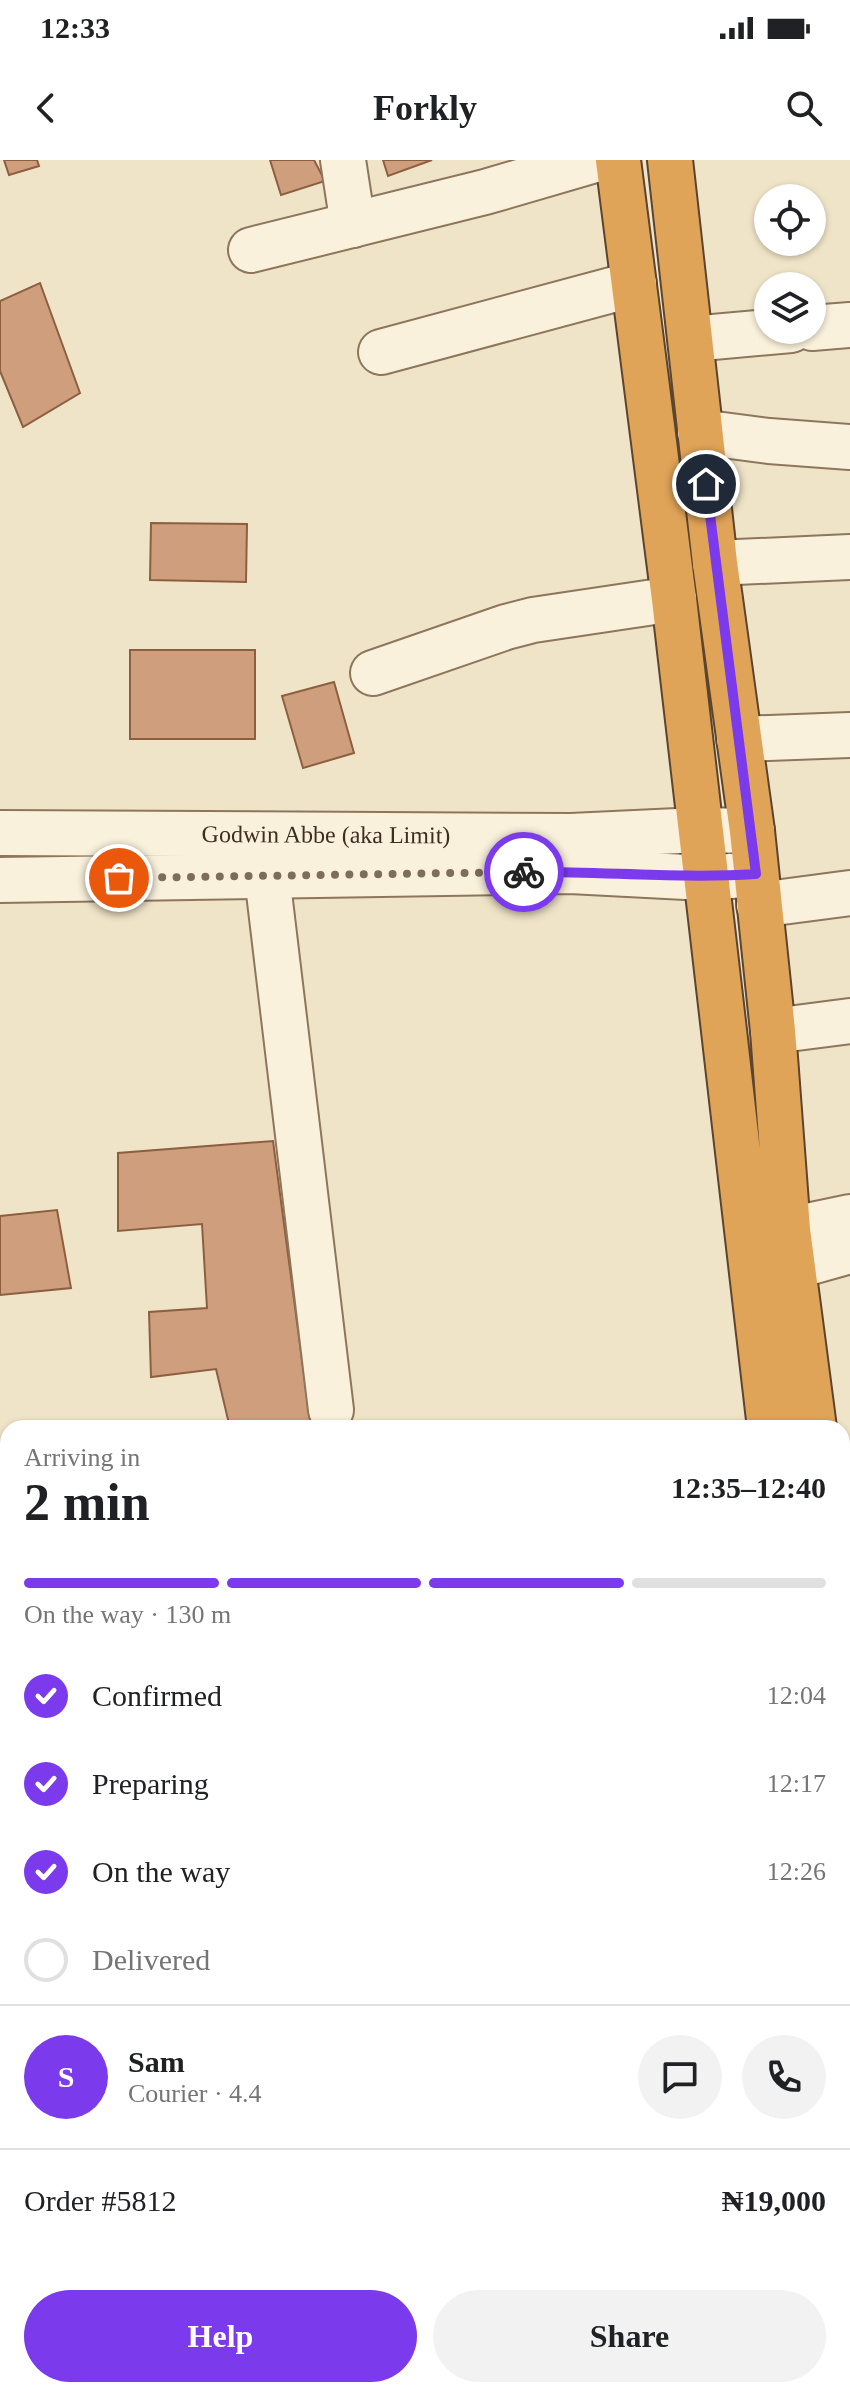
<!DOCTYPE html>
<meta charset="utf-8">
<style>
:root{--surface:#fff;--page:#f2f2f2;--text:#202124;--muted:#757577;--line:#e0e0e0;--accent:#7c3aed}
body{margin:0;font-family:"Times New Roman",serif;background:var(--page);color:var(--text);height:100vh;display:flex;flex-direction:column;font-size:30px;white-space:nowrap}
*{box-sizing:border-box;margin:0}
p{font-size:26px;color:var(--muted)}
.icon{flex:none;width:44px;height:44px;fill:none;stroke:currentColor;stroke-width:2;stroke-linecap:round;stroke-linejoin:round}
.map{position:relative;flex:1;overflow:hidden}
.details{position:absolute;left:0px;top:1260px;width:850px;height:978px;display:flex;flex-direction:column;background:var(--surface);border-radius:24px 24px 0 0;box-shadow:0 2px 6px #0004}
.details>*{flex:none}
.fabs{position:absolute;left:754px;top:24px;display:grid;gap:16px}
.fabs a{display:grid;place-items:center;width:72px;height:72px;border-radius:50%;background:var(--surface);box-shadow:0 2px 6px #0004;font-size:40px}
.pin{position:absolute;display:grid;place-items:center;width:68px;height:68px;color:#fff;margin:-34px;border:4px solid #fff;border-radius:50%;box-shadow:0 2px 8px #0007}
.courier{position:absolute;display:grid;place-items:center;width:80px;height:80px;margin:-40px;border:6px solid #7c3aed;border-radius:50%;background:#fff;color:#222;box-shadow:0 2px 10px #0007}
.summary em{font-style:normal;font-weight:700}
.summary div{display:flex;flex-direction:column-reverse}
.summary{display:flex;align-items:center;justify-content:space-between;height:136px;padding:0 24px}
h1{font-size:52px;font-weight:700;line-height:60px}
.bar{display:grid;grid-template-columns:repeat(4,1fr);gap:12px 8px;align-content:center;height:96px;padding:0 24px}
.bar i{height:10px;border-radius:6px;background:var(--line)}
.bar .selected{background:var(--accent)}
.bar p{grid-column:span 4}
.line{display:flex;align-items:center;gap:20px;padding:0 24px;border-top:2px solid var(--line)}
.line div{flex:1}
.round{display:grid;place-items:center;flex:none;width:84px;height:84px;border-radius:42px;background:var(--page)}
ol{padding:0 24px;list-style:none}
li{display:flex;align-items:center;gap:24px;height:88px}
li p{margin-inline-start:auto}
li .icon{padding:8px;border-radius:50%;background:var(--accent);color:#fff;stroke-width:4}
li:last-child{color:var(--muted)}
li i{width:44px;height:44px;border:4px solid var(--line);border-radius:50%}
.button{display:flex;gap:16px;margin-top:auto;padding:16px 24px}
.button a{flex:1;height:92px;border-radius:48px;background:var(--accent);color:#fff;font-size:32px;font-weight:700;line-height:92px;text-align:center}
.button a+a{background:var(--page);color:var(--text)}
.status{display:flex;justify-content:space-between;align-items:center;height:56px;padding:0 40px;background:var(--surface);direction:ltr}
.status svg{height:22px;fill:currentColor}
header{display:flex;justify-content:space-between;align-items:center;height:104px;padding:0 24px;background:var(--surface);font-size:36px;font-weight:700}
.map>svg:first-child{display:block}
</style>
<div class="status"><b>12:33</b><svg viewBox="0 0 49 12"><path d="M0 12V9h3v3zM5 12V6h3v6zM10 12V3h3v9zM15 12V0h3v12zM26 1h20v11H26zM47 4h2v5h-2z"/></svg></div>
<header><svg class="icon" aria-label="back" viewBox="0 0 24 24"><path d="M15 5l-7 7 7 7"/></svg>Forkly<svg class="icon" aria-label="search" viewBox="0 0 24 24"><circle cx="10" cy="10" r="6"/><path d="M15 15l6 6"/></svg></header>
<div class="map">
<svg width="850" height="2237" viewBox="0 0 850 2237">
<rect width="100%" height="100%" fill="#f0e4c8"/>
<path fill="#cf9f7d" stroke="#8d5f41" stroke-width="2" d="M4 0H37L39 6 9 15Z
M270 0H314L325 21 281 35Z
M383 0H432L388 16Z
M40 123 80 233 23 267 0 211V141Z
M151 363 247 364 246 422 150 420Z
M130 490H255V579H130Z
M334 522 354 593 303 608 282 536Z
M273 981 311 1268H230L216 1209 151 1217 149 1152 207 1148 202 1064 118 1071V993Z
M57 1050 71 1128 0 1135V1056Z"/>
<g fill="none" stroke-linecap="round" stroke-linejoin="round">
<defs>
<g id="minor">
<path d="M343 0 353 65"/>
<path d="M251 90 485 32 595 0"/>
<path d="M812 168 850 165"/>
<path d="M691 179 791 170"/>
<path d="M381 192 634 124"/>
<path d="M700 272 769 281 850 287"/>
<path d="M715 403 850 397"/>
<path d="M373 513 506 467 533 460 674 439"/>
<path d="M739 579 850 575"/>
<path id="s1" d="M0 673 571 676 699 670 752 671"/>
<path d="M267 716 331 1250"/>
<path d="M0 720 570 711 705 718 756 714"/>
<path d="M759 745 850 733"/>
<path d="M773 871 850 861"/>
<path d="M788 1070 850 1057"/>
<path d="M793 1107 850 1091"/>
<path d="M842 1339 850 1338"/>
<path d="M842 1874 850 1872"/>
<path d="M842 2054 850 2053"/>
<path d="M842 2169H850"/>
<path d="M0 2229 8 2227"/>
</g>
<path id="highway" d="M618 0 674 439 770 1268
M670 0 715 403 752 671 773 871 788 1070 814 1268
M842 1505 850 1569
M842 1775 850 1826"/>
</defs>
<use href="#minor" stroke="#8d765c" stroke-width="48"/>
<use href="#highway" stroke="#5b4430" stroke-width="48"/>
<use href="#minor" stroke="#faf1dc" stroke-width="44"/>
<use href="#highway" stroke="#e0a458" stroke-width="44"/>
</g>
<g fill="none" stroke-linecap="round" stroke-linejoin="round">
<path stroke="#7c6e5b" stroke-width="8" stroke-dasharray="0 14.4" d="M119 718 524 712"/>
<path stroke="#7c3aed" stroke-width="10" d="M524 712C601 711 679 719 756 714L706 324"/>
</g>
<g text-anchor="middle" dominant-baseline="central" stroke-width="8" stroke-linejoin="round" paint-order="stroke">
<g font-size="24" fill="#3d2e20" stroke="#f7eed8">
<text stroke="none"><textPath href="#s1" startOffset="326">Godwin Abbe (aka Limit)</textPath></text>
</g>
</g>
</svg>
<div class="fabs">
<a><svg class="icon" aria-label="locate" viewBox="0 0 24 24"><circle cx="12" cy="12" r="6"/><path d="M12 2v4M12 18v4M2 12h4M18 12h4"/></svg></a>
<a><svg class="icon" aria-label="layers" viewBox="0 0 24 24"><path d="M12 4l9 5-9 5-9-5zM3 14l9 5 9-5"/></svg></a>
</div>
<div class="pin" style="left:119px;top:718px;background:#ea580c"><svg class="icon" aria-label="bag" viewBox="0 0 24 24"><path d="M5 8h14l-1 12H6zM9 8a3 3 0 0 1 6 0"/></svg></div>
<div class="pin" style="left:706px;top:324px;background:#1f2937"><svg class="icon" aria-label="home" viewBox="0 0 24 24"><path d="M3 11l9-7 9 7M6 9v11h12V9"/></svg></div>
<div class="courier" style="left:524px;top:712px"><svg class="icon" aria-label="bike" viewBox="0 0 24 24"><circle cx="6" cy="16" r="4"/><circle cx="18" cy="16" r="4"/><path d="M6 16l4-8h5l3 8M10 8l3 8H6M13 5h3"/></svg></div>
<section class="details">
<div class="summary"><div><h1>2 min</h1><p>Arriving in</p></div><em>12:35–12:40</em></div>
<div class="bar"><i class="selected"></i><i class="selected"></i><i class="selected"></i><i></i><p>On the way · 130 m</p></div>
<ol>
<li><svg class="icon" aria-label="check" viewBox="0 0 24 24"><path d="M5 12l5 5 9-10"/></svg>Confirmed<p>12:04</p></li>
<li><svg class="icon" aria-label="check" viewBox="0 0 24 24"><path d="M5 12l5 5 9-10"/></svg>Preparing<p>12:17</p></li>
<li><svg class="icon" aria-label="check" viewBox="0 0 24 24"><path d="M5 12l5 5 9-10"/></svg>On the way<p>12:26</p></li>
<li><i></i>Delivered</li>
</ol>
<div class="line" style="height:144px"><b class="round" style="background:var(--accent);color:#fff">S</b><div><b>Sam</b><p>Courier · 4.4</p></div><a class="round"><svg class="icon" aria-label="chat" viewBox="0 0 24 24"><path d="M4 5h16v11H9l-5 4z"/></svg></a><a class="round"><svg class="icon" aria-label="phone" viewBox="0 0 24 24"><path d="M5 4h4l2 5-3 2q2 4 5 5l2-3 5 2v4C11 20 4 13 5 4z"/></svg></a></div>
<div class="line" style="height:104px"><div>Order #5812</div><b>₦19,000</b></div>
<div class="button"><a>Help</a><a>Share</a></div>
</section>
</div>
